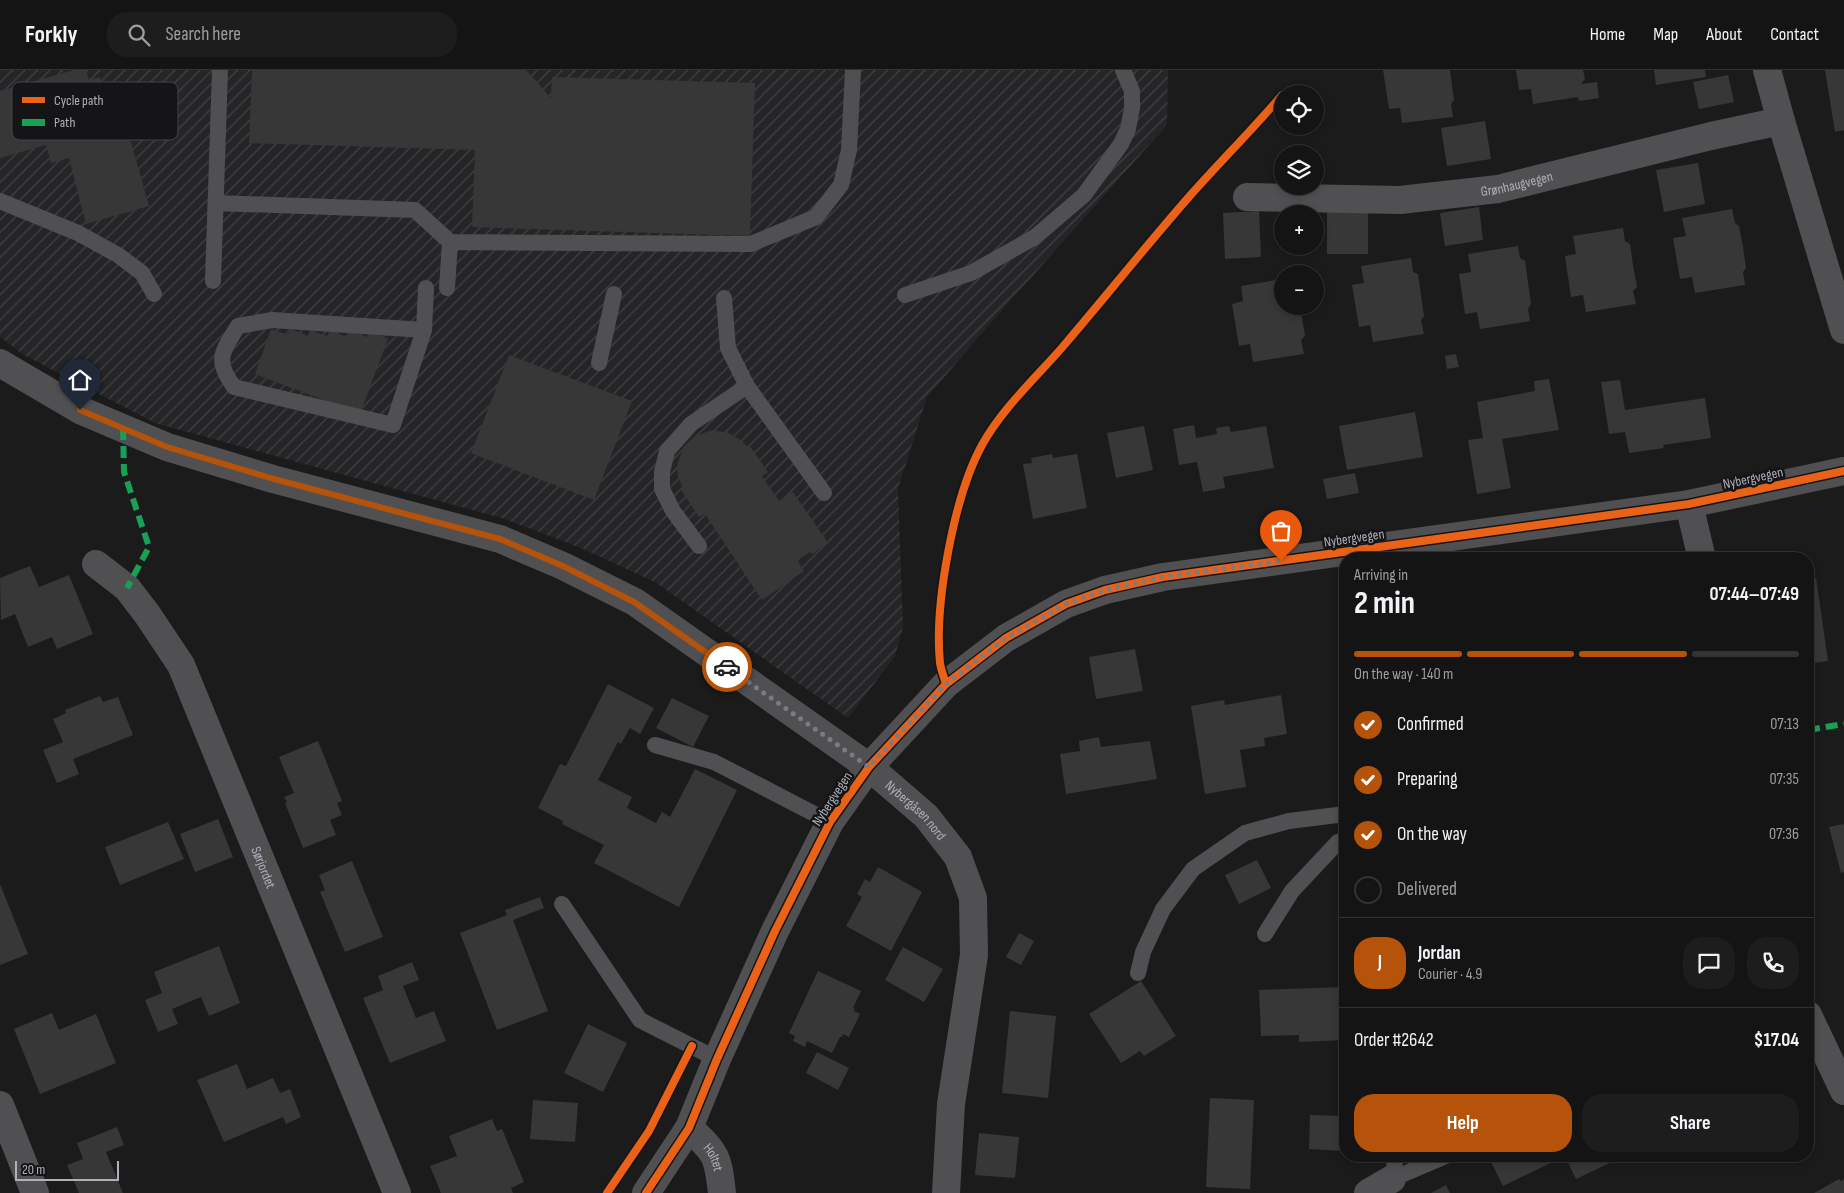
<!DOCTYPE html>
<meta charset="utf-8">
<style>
:root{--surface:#141414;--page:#1d1d1d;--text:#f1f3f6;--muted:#9d9ea0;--line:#333334;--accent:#b45309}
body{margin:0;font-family:"Sofia Sans Condensed",sans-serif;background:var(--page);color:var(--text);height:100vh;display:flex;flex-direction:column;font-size:19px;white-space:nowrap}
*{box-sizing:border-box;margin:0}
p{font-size:16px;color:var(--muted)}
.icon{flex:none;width:28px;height:28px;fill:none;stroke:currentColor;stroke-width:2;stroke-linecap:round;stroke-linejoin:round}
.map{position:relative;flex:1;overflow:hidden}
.sheet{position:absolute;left:1339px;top:482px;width:475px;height:610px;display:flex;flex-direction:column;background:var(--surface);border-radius:20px;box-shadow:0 2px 8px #0003,0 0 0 1px var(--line)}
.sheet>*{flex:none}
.tools{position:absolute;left:1274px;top:15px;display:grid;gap:10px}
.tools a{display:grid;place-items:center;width:50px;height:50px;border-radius:50%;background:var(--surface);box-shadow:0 2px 8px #0003,0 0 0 1px var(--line);font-size:25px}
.scale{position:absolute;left:15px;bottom:12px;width:104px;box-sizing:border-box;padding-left:5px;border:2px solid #aeb1ba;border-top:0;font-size:14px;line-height:18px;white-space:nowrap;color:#aeb1ba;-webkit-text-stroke:4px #151517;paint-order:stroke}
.pin{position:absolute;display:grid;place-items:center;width:42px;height:42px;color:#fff;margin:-51px -21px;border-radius:50% 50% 50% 0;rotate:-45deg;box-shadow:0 0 5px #0007}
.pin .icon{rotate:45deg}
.courier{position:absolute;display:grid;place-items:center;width:50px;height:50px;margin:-25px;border:4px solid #b45309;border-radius:50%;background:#fff;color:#222;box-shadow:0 1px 6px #0007}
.overview em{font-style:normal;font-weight:700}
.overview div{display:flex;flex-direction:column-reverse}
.overview{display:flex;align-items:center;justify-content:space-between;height:85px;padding:0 15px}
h1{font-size:32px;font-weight:700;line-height:38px}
.bar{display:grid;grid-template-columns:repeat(4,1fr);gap:8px 5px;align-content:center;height:60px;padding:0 15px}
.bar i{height:6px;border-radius:4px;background:var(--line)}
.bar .on{background:var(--accent)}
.bar p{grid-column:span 4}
.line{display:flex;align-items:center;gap:12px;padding:0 15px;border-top:1px solid var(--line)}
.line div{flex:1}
.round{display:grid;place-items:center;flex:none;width:52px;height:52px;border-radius:20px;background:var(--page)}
ol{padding:0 15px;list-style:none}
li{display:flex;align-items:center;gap:15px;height:55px}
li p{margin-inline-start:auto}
li .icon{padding:5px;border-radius:50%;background:var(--accent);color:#fff;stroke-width:4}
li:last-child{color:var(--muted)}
li i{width:28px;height:28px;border:2px solid var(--line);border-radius:50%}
.button{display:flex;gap:10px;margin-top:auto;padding:10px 15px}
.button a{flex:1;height:58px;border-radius:20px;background:var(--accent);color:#fff;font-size:20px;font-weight:700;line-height:58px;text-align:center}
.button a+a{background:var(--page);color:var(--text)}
header{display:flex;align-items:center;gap:30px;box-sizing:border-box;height:70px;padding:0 25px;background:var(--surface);border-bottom:1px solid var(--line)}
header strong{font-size:24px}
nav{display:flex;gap:28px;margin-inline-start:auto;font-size:18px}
.search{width:350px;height:45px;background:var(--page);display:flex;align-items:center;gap:12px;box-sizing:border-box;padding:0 18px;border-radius:20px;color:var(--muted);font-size:19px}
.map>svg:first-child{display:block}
</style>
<header>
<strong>Forkly</strong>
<div class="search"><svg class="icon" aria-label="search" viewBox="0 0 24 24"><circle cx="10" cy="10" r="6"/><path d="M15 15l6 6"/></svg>Search here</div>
<nav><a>Home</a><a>Map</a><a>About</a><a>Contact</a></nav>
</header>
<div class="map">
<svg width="1844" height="1123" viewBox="0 0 1844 1123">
<defs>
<pattern id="industrial-furrows" width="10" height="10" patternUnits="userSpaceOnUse" patternTransform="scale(1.25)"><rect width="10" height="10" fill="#252527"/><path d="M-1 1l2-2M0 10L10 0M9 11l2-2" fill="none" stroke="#424244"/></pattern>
</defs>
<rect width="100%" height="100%" fill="#1b1b1b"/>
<path fill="url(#industrial-furrows)" d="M0 0H1168L1167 55 995 248 927 327 898 419 903 557 895 586 848 648 655 512 581 478 505 449 155 353 24 285 0 267Z"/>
<path fill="#373738" d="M74 0H86L89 10 100 7 103 18 115 15 149 136 86 154 69 88 51 93 46 75 0 88V21Z
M252 0H526L551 28 552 7 755 13 750 166 472 157 475 80 249 73Z
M1383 0H1450L1454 30 1451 34 1453 47 1402 53 1400 38 1389 39Z
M1516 0H1583L1585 9 1581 14 1597 12 1599 28 1579 31 1578 27 1533 34 1531 19 1519 20Z
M1654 0H1705L1706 7 1656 15Z
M1825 0H1844V60L1835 62Z
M1728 5 1734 32 1699 39 1693 12Z
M1485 51 1491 89 1447 96 1441 58Z
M1698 93 1705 134 1664 142 1656 100Z
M1479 137 1483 170 1445 176 1440 143Z
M1732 139 1735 153 1739 156 1743 177 1746 198 1743 202 1745 215 1695 223 1692 207 1680 209 1673 168 1686 166 1682 148Z
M1259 141 1261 187 1225 189 1223 143Z
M1327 142H1368V184H1327Z
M1623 158 1625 171 1630 174 1633 195 1637 217 1633 221 1636 234 1586 242 1583 225 1571 227 1565 186 1576 184 1573 166Z
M1518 176 1520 188 1525 191 1531 234 1528 239 1530 251 1480 259 1477 242 1465 244 1459 204 1471 202 1468 184Z
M1411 188 1413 202 1418 204 1424 246 1421 250 1424 264 1373 272 1370 255 1359 257 1352 215 1364 213 1361 196Z
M1282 209V236H1300L1305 266 1301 270 1304 284 1253 292 1250 274 1239 276 1232 234 1243 231 1241 216Z
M271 259 288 265 291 259 308 266 310 260 327 266 330 260 347 267 350 261 367 267 369 261 388 269 360 344 255 304Z
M1456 284 1459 297 1447 299 1445 286Z
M509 285 632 331 594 430 471 383Z
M1549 309 1559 360 1502 369 1511 418 1477 424 1468 370 1483 368 1477 332 1535 321 1534 311Z
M1620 310 1625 340 1705 328 1711 368 1663 375 1664 378 1629 383 1625 362 1609 364 1601 312Z
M1415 342 1423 387 1347 400 1339 356Z
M1194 355 1196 368 1217 364 1216 358 1229 356 1231 362 1266 356 1274 398 1223 407 1225 418 1203 422 1197 392 1179 395 1173 359Z
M1144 356 1153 400 1116 408 1107 363Z
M712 360 729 363 742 371 747 376 749 375 768 402 762 406 779 431 793 422 828 473 812 484 810 482 797 490 804 501 762 530 705 444 699 447 681 420 683 418 678 407 677 395 684 376 696 366Z
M1052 384 1053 388 1077 384 1087 438 1033 449 1023 394 1032 393 1031 388Z
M1355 403 1359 423 1327 429 1323 409Z
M30 496 39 517 69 505 93 564 57 579 52 567 28 577 15 544 1 550 0 508Z
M1816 508 1828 591 1808 594V510Z
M1135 579 1143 621 1096 629 1089 587Z
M608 614 654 638 640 664 630 658 621 674 618 672 598 710 632 727 627 738 656 753 662 742 670 747 695 699 737 720 679 837 594 793 604 775 562 754 563 751 538 738 560 694 566 696Z
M1281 625 1287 664 1264 668 1265 676 1240 680 1246 717 1205 724 1191 636 1224 630 1225 635Z
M100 626 103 632 118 627 133 665 73 689 79 704 57 713 43 680 63 672 53 649 66 643 65 640Z
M672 628 709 646 693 677 656 658Z
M1099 667 1101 677 1150 671 1157 709 1066 724 1060 684 1080 681 1079 671Z
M318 671 342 731 337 733 342 745 330 750 336 765 303 778 285 733 287 732 284 727 294 723 279 687Z
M218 749 233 787 195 802 180 764Z
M168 752 184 789 120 815 105 777Z
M1844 754V802L1841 803 1829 757Z
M1257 790 1271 818 1239 834 1225 805Z
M352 791 383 867 345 882 320 822 325 820 319 805Z
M878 797 922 822 891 881 846 856 862 827 857 824 865 809 870 812Z
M0 814 28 884 0 895Z
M540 827 544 838 513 850 548 941 497 960 460 863 507 845 505 840Z
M1019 863 1034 871 1021 895 1006 887Z
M219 876 240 933 209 946 201 927 172 939 178 954 158 962 145 930 162 923 154 902Z
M903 877 943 899 924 932 885 910Z
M412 892 419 910 403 916 416 948 434 941 446 971 390 993 363 928 383 920 378 906Z
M818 901 861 921 853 938 855 939 854 941 860 944 849 967 843 964 842 967H840L832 983 807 971 805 977 793 971 795 966 789 963Z
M1141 911 1176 966 1144 986 1140 981 1121 993 1089 944Z
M1345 917V970L1299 972V965L1261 966 1259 920Z
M1010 941 1056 946 1048 1028 1002 1023Z
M52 943 59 960 96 944 116 993 40 1024 14 959Z
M588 954 627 973 603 1022 564 1003Z
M817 982 849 998 838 1020 806 1003Z
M237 994 247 1019 273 1008 280 1023 290 1019 301 1047 286 1054 283 1047 224 1072 197 1010Z
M1210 1028 1254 1030 1250 1119 1206 1117Z
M533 1030 578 1033 575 1072 530 1069Z
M1310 1045 1345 1046 1344 1081 1309 1079Z
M492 1049 497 1061 502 1059 524 1112 511 1118 513 1123H441L430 1096 457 1086 449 1066Z
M117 1057 124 1075 106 1082 123 1123H79L67 1095 83 1089 77 1073Z
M979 1063 1019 1067 1015 1108 975 1105Z
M1488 1086H1614L1616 1090 1576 1109 1565 1086 1503 1116Z
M1839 1109 1841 1111 1844 1109V1123H1814Z
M1446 1115 1450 1123H1431Z"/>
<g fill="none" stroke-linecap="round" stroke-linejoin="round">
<path stroke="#505053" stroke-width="16" d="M0 131 78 163 118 185 142 203 154 224
M216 133 415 140 450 172 751 174 816 147 841 115 849 80 853 0
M213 211 220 0
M447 218 450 172
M905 225 971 203 1035 167 1084 125 1121 74 1128 59 1132 38V21L1123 0
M724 228 728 278 747 316 824 423
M424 260 272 250 238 256C222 282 214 290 234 317L393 355 424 260 426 218
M599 293 614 224
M699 476 673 441 662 419V402L667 381 691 354 747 316
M655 675 714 692 830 752
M562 834 640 950 717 989
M1265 864 1292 821 1338 772 1345 771
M1138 903 1143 882 1163 839 1193 799 1245 763 1289 751 1345 744
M1392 1109 1446 1086
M1392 1109 1396 1086"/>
<g stroke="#505053" stroke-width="28">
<path d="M1767 0 1781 51 1844 260"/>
<path id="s1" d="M1247 127 1400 130 1498 119 1711 66 1781 51"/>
<path id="s2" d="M0 293 80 340 167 377 273 409 500 469 563 496 635 532 869 697 926 746 958 787 973 828 974 885 951 1034 946 1123"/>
<path d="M1689 434 1702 489"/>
<path id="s3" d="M96 494 127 518 147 544 181 595 397 1123"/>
<path d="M1808 945 1844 1021"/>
<path d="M0 1035 35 1123"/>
<path id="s4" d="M689 1058C717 1083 718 1087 722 1123"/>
<path d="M646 1123 689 1058 717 989 775 861 830 752 869 697 946 614 1006 568 1066 534 1105 520 1163 507 1689 434 1844 401"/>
<path d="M1368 1123 1392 1109"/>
</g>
<path stroke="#1a9f57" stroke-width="6" stroke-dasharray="12 6" stroke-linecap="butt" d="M123 358 124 402 149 477 127 518
M1808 660 1844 654"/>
<defs>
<path id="cycleway" d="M946 614C944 607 941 600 940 593 934 535 954 426 982 375 1003 337 1038 306 1066 273 1107 225 1146 176 1188 128 1219 93 1252 60 1282 25
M607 1123 649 1061 692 976
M646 1123 689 1058 717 989 775 861 830 752 869 697 946 614 1006 568 1066 534 1105 520 1163 507 1689 434 1844 401"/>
</defs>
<use href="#cycleway" stroke="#151517" stroke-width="11"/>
<use href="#cycleway" stroke="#ea6118" stroke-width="8"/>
</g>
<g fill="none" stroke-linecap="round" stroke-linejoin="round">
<path stroke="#7b7c82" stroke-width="5" stroke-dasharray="0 9" d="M727 597 869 697 946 614 1006 568 1066 534 1105 520 1163 507 1281 491"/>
<path stroke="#b45309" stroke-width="6" d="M80 340 167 377 274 409 500 469 563 496 634 532 727 597"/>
</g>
<g text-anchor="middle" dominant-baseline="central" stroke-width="5" stroke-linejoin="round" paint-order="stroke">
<g font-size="14" fill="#aeb1ba" stroke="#151517">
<text stroke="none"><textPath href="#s1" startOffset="271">Grønhaugvegen</textPath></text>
<text transform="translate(1753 408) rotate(-12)">Nybergvegen</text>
<text transform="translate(1354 468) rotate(-8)">Nybergvegen</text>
<text transform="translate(832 729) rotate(-57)">Nybergvegen</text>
<text stroke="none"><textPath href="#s2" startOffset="1032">Nybergåsen nord</textPath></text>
<text stroke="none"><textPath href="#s3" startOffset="352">Sørjordet</textPath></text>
<text stroke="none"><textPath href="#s4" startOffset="39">Holtet</textPath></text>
</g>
</g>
<rect x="12" y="12" width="166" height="58" rx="8" fill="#151517" stroke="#434448" stroke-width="1"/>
<rect x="22" y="27" width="23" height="6" fill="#ea6118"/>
<rect x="22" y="49" width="23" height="7" fill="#1a9f57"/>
<g font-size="14" fill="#aeb1ba">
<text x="54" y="35">Cycle path</text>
<text x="54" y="57">Path</text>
</g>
</svg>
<div class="tools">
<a><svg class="icon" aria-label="locate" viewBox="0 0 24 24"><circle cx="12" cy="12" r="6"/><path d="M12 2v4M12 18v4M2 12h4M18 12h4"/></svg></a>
<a><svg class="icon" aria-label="layers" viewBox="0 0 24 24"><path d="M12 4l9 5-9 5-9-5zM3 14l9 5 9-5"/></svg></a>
<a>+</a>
<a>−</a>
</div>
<div class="scale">20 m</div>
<div class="pin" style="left:1281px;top:491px;background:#ea580c"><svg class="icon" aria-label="bag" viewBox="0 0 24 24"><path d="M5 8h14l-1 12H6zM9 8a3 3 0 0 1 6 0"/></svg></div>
<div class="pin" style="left:80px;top:340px;background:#1f2937"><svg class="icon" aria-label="home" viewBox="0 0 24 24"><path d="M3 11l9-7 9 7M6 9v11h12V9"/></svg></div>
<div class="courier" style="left:727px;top:597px"><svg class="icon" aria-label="car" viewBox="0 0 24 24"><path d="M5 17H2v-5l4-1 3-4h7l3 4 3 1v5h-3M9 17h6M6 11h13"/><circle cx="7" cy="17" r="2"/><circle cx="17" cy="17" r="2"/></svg></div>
<section class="sheet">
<div class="overview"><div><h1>2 min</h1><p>Arriving in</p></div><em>07:44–07:49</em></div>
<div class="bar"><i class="on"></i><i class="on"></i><i class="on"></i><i></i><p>On the way · 140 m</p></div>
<ol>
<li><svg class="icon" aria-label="check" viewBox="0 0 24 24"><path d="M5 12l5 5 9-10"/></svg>Confirmed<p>07:13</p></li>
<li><svg class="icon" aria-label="check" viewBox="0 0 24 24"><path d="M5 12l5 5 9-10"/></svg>Preparing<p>07:35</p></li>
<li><svg class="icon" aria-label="check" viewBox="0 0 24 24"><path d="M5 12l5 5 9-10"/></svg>On the way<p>07:36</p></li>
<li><i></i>Delivered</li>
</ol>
<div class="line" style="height:90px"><b class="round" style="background:var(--accent);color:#fff">J</b><div><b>Jordan</b><p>Courier · 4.9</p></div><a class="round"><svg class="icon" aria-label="chat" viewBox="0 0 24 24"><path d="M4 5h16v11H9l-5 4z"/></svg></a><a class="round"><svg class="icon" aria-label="phone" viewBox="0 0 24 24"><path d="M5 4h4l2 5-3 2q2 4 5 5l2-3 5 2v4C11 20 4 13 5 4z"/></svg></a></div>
<div class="line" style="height:65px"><div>Order #2642</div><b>$17.04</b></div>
<div class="button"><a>Help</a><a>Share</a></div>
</section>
</div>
